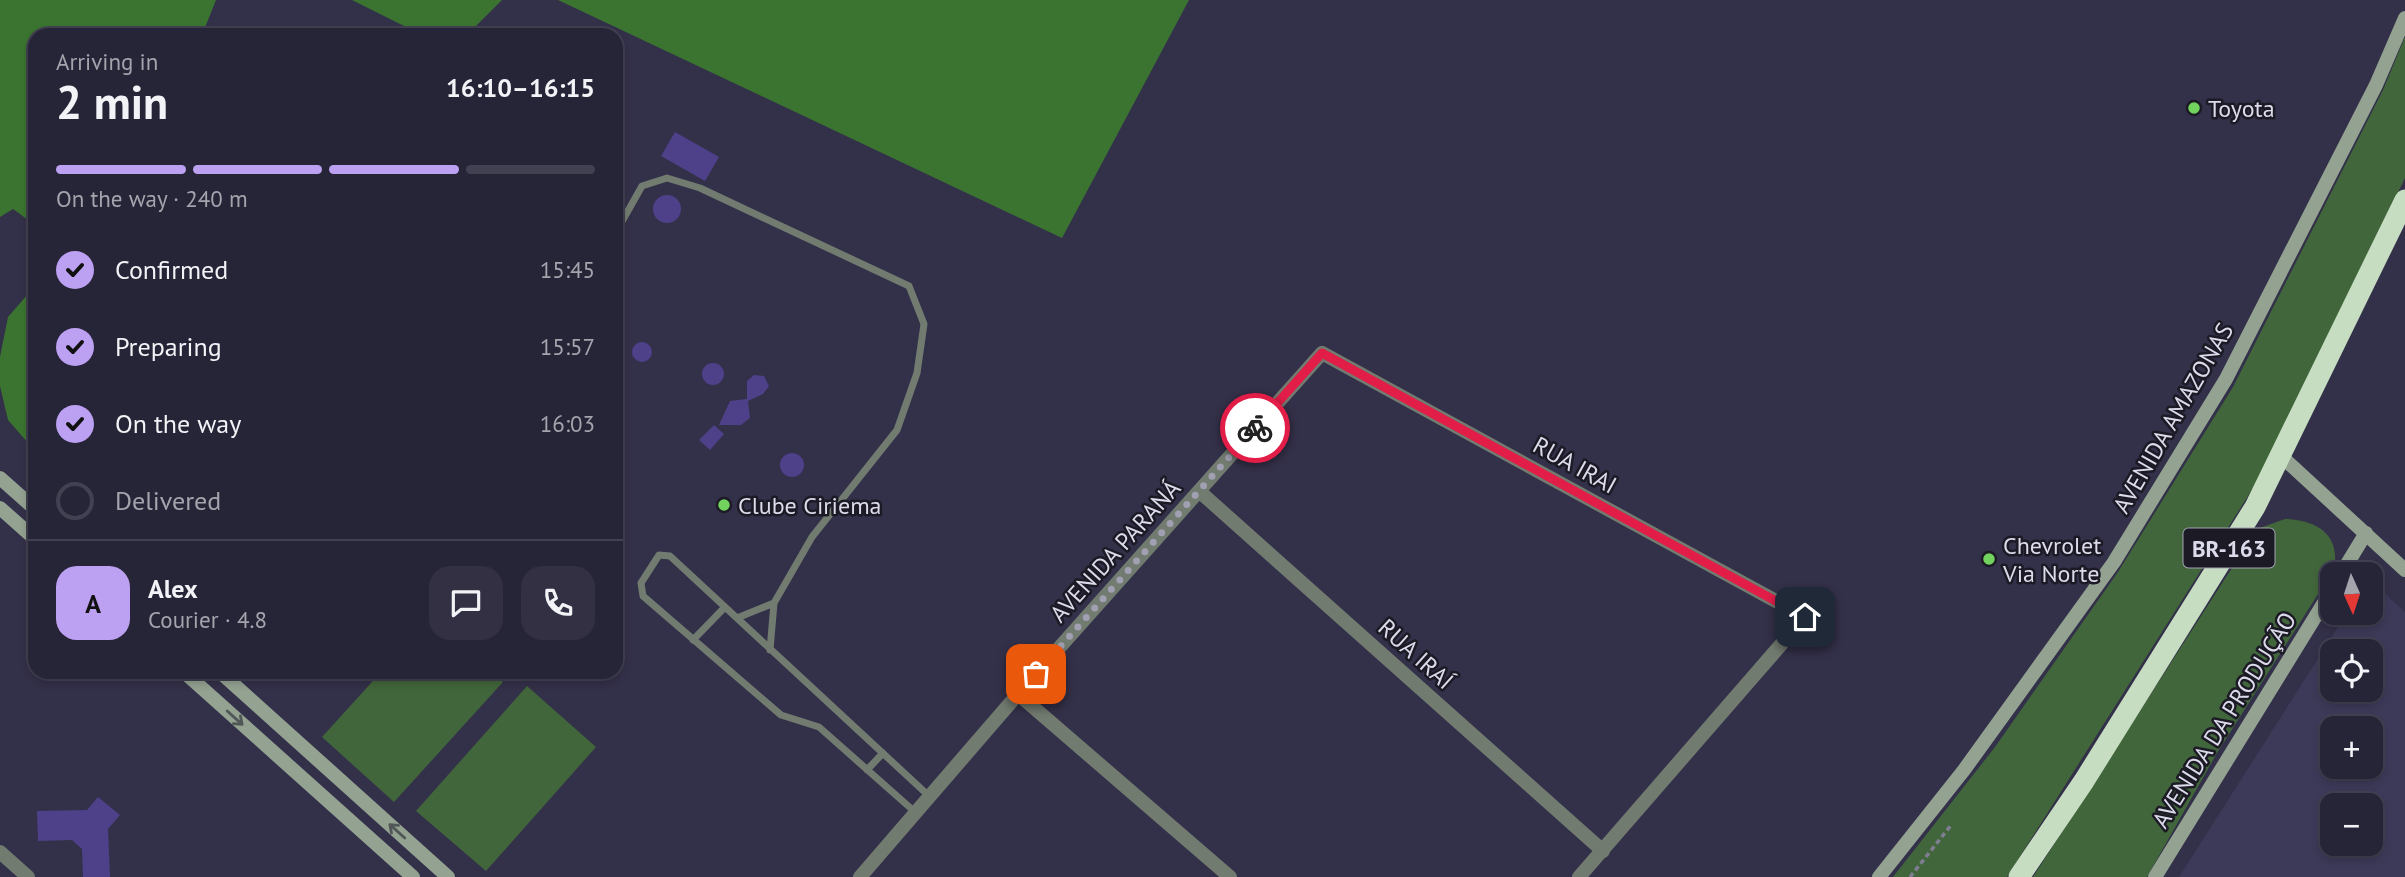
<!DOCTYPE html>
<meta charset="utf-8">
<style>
:root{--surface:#262437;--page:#323042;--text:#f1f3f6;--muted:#a4a4ad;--line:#424152;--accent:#bca0f2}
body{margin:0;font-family:"PT Sans",sans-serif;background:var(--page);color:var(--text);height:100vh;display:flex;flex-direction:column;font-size:26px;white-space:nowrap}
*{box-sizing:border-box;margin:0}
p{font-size:23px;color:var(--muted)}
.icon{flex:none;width:38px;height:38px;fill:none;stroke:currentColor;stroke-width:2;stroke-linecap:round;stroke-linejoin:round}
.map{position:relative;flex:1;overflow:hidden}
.details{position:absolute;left:28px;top:28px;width:595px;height:651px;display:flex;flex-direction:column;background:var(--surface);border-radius:21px;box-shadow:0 4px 10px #0003,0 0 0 2px var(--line)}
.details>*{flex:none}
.needle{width:46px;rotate:177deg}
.tools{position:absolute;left:2320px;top:562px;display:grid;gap:14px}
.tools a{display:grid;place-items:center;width:63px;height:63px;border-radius:14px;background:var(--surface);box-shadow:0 4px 10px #0003,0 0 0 2px var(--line);font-size:35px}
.pin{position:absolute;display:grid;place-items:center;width:60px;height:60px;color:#fff;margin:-30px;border-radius:14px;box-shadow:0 4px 10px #0006}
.courier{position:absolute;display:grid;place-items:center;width:70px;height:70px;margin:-35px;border:5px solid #e11d48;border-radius:50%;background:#fff;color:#222;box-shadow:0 2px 9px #0007}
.headline em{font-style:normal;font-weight:700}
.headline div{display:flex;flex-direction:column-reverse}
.headline{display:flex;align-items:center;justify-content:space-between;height:119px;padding:0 28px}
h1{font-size:46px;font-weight:700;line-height:52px}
.bar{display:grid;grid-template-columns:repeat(4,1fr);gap:10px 7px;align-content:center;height:84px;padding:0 28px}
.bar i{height:9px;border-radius:5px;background:var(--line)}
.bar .selected{background:var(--accent)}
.bar p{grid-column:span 4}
.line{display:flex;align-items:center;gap:18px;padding:0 28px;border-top:2px solid var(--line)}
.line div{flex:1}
.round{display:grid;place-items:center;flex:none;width:74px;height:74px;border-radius:21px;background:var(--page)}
ol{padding:0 28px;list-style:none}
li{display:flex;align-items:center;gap:21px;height:77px}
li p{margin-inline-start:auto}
li .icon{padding:7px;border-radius:50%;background:var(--accent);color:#111;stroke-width:4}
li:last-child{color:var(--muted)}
li i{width:38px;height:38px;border:4px solid var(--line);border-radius:50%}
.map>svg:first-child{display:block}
</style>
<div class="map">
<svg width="2405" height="877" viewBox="0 0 2405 877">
<rect width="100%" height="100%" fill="#333049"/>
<path fill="#3d3a59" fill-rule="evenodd" d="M2371 581 2405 612V877H2179L2347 613 2371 612ZM2333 651H2371V690H2333ZM2333 728H2371V766H2333ZM2333 805H2371V844H2333Z"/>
<path fill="#42663b" d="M2405 37V178L2267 466 2007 877H1893L1995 747 2118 572 2233 387 2383 90Z
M2285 519C2316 520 2341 534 2334 569L2217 753 2147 877H2033L2257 529Z
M381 672H492L503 682 394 802 322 737Z
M527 686 596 747 486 871 416 811Z"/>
<path fill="#3b7430" d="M0 0H216L202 35H35V225L13 209 0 217Z
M352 0H502L467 35H422Z
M558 0H1189L1062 238Z
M35 286V451L8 420 0 386V357L8 317Z"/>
<path fill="#4e418a" d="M675 132 719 157 705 181 661 156Z
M653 209a14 14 0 1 1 28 0a14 14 0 1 1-28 0Z
M632 352a10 10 0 1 1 20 0a10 10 0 1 1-20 0Z
M702 374a11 11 0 1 1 22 0a11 11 0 1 1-22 0Z
M754 375 764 376 769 386 763 394 748 401 750 418 741 425H719L730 401 747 399V381Z
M714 425 724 434 710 450 699 440Z
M780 465a12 12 0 1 1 24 0a12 12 0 1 1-24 0Z
M98 797 120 815 108 829 110 877H83L82 849 72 840 38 841 37 811 87 810Z"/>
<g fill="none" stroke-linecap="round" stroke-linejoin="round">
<path stroke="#7f7d92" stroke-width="3.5" stroke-dasharray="5 3.5" stroke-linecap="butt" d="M1910 877 1952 824"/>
<path stroke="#727b70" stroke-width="7" d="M616 232 642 186 667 178 700 188 909 286 924 324 917 373 897 430 812 537 774 603 770 650
M737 618 774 603
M693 640 725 607
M867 770 883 753
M915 812 819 727 781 715 643 596 641 583 659 555 670 556 929 796"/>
<path stroke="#727b70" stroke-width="14" d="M1199 491 1603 851
M1018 694 1230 877
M0 852 28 877
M860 877 1018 694 1322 353 1805 617 1579 877"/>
<path stroke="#94a291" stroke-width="14" d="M2281 456 2405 570
M0 478 35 509
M0 508 35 539
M2341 574 2366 533
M184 672 413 877
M220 672 448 877
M1879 877 1964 770 2114 562 2226 379 2376 85 2405 18
M2155 877 2333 588"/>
<path stroke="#c6ddc2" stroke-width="21" d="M2019 877 2084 781 2255 507 2405 200"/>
</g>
<defs><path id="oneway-shaft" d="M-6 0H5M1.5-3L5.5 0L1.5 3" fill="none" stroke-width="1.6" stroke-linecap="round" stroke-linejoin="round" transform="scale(1.75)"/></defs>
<g stroke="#515756">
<use href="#oneway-shaft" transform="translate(235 718) rotate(42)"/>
<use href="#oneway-shaft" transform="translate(397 831) rotate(-138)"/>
</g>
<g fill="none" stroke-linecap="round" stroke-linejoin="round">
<path stroke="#a19fb2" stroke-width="7" stroke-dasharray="0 12.6" d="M1036 674 1255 428"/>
<path stroke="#e11d48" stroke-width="9" d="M1255 428 1322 353 1805 617"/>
</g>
<g fill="#71d25e" stroke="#1b1a25" stroke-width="2.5">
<circle cx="2194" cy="108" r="7"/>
<circle cx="724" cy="505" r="7"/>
<circle cx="1989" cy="559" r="7"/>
</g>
<g text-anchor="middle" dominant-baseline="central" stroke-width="5" stroke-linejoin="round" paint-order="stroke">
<rect fill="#1b1a25" stroke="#a2a1b0" stroke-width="2" x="2183.5" y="528.5" width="91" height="39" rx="5"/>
<g font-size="23" font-weight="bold" fill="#dcdbeb">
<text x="2229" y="548">BR-163</text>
</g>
<g font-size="24" fill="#dcdbeb" stroke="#1b1a25" text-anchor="start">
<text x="2208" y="108">Toyota</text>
<text x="738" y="505">Clube Ciriema</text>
<text x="2003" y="545">Chevrolet<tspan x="2003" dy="28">Via Norte</tspan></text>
</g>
<g font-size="24" fill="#dcdbeb" stroke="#1b1a25">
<text transform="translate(2173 418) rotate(-60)">AVENIDA AMAZONAS</text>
<text transform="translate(1575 465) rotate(29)">RUA IRAI</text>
<text transform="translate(1115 551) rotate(-48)">AVENIDA PARANÁ</text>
<text transform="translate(1416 654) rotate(42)">RUA IRAÍ</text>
<text transform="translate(2224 720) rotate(-58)">AVENIDA DA PRODUÇÃO</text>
</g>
</g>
</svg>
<div class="tools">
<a><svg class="needle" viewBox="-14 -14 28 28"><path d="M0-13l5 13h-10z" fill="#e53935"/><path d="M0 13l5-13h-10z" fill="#a4a4ad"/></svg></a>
<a><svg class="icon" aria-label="locate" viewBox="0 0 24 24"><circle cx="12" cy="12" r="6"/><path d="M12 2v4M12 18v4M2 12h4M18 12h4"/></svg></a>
<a>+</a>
<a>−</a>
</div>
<div class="pin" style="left:1036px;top:674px;background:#ea580c"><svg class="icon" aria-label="bag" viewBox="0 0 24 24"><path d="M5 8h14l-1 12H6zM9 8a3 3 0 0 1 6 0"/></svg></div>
<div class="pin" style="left:1805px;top:617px;background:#1f2937"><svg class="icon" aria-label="home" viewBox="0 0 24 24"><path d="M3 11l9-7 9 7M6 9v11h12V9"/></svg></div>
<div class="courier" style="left:1255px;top:428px"><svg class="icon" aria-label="bike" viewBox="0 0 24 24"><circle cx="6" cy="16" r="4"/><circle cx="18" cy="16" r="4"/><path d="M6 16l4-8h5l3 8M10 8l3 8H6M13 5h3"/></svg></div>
<section class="details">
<div class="headline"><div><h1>2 min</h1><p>Arriving in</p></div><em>16:10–16:15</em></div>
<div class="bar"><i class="selected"></i><i class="selected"></i><i class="selected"></i><i></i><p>On the way · 240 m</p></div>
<ol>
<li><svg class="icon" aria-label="check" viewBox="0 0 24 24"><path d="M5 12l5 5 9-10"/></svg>Confirmed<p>15:45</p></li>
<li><svg class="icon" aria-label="check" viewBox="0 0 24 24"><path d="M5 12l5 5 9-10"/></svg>Preparing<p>15:57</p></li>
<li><svg class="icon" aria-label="check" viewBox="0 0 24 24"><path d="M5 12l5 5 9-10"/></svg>On the way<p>16:03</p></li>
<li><i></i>Delivered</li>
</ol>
<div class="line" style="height:126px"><b class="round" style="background:var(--accent);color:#111">A</b><div><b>Alex</b><p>Courier · 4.8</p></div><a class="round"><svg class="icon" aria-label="chat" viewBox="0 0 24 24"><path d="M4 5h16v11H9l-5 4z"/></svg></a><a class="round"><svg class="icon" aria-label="phone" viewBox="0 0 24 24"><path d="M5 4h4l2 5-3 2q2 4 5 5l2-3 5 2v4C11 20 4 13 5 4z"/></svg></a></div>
</section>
</div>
